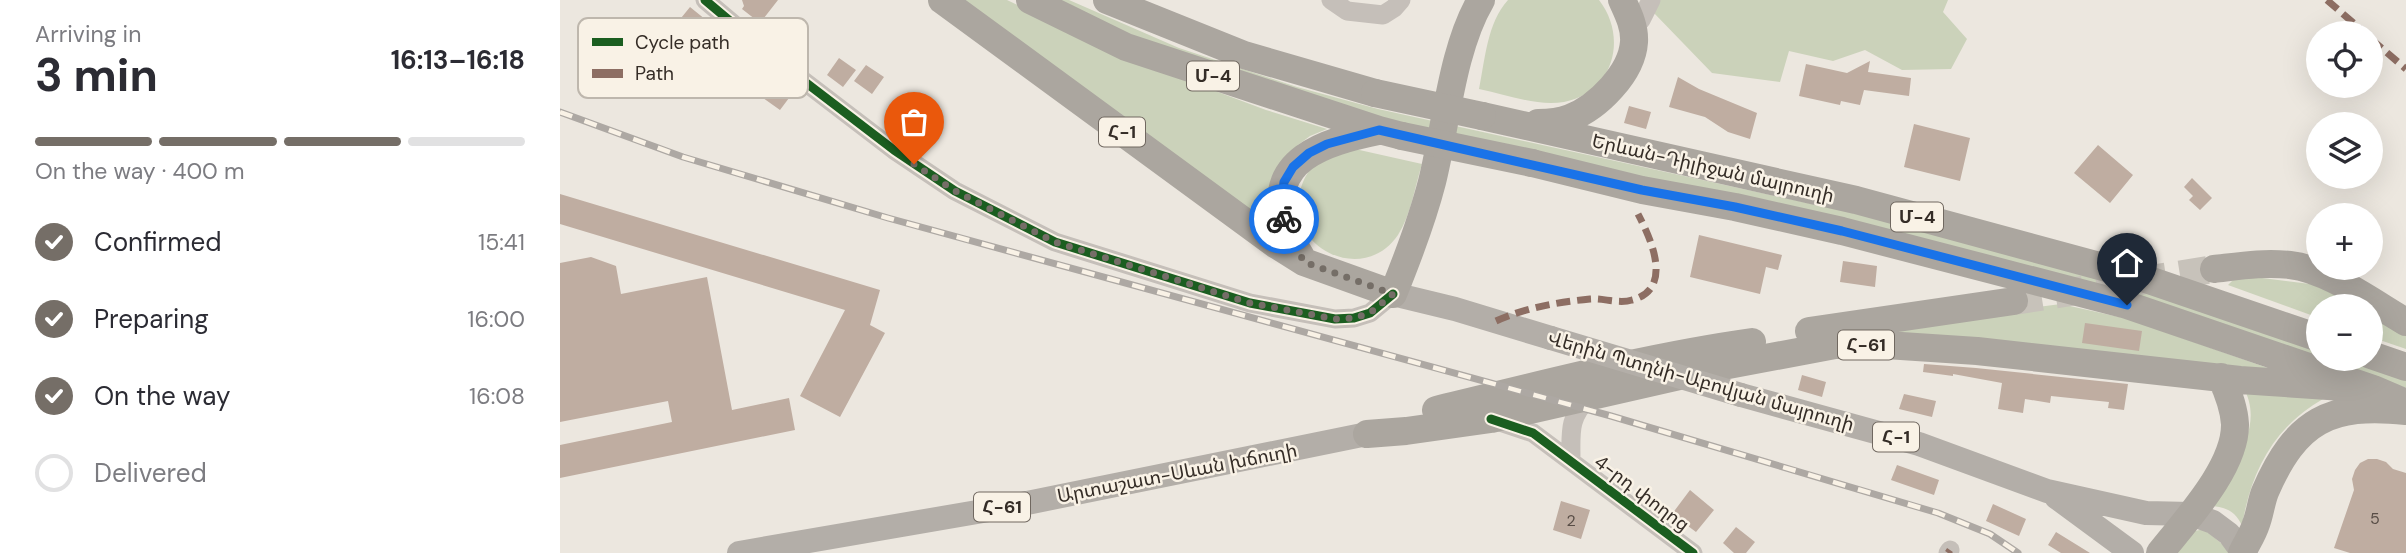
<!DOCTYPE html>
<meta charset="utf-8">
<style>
:root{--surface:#fff;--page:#f2f2f3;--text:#2b2b33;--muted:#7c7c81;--line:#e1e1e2;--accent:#756e67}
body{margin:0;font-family:"DM Sans","Noto Sans Armenian",sans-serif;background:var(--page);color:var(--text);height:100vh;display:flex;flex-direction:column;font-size:26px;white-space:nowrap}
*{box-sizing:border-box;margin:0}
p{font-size:23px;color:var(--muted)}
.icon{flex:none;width:38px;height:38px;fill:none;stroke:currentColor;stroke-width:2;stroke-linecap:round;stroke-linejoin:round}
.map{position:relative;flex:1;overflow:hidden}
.drawer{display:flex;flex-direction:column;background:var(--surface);width:560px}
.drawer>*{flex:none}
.buttons{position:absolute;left:1746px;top:21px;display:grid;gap:14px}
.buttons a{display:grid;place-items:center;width:77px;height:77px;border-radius:50%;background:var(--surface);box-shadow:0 7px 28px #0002;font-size:35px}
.pin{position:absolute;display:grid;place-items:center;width:60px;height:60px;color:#fff;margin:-72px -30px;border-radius:50% 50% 50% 0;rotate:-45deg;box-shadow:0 0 7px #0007}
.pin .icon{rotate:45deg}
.courier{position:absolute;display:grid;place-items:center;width:70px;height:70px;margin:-35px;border:5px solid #1a73e8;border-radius:50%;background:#fff;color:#222;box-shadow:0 2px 9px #0007}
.summary em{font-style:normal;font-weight:700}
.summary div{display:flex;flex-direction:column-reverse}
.summary{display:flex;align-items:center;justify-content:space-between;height:119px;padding:0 35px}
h1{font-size:46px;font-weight:700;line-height:52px}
.bar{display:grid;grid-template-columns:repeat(4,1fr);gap:10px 7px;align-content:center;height:84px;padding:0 35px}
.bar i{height:9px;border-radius:5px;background:var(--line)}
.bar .selected{background:var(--accent)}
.bar p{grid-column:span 4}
ol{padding:0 35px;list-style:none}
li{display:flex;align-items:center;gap:21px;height:77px}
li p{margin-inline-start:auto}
li .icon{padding:7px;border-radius:50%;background:var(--accent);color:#fff;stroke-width:4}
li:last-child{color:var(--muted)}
li i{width:38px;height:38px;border:4px solid var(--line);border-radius:50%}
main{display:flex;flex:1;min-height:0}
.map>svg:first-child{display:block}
</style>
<main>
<section class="drawer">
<div class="summary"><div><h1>3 min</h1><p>Arriving in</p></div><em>16:13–16:18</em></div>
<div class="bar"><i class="selected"></i><i class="selected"></i><i class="selected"></i><i></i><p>On the way · 400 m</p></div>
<ol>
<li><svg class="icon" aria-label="check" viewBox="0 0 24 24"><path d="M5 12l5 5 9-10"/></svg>Confirmed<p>15:41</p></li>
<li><svg class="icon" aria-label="check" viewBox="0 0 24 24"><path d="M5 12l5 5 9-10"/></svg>Preparing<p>16:00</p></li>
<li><svg class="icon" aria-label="check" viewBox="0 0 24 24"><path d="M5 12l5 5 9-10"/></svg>On the way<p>16:08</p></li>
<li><i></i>Delivered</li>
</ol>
</section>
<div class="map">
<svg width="1846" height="553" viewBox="0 0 1846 553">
<rect width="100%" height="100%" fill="#ece7df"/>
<path fill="#cbd2ba" d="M402 0H447L567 58 706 110 767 129 750 136 738 145 722 234Z
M483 0H509L619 48 737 87 818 109 1371 230 1471 257 1759 345V358L969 153 694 86Z
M948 0H1039C1068 37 1054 93 1004 102 977 107 945 94 919 89 925 60 927 23 948 0Z
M1099 0H1388L1383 12 1407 39 1391 69 1342 70 1305 50 1273 61 1229 51 1220 82 1152 73 1093 12Z
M795 149 862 164C855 186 851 215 838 235 801 289 717 243 743 182 746 175 751 166 759 162 770 156 783 153 795 149Z
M1678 275 1750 284 1766 289 1801 306H1759V318L1668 285Z
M1501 304 1568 319 1731 376 1292 334 1351 324Z
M1811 312 1846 331V349L1811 337Z
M1761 359H1799L1846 376V388Z
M1683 387 1763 399C1714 427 1691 471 1682 526 1676 511 1664 506 1649 506 1669 471 1707 428 1683 387Z
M1644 529 1673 553H1618L1619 550 1635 531Z"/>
<path fill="#bfada1" d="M182 0H218L200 23 182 9 184 6Z
M130 7 151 24 147 28 170 47 153 70 137 57 142 51 113 28Z
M279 58 296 70 283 87 267 75Z
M1310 61 1308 72 1351 78 1349 96 1304 90 1300 105 1281 101 1280 105 1239 96 1246 64 1287 73Z
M306 65 324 77 312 94 294 81Z
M215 74 235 90 220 110 199 95Z
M1118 77 1139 89 1197 113 1190 139 1168 132 1145 117 1109 107Z
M1069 106 1091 112 1086 129 1064 123Z
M1354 124 1410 138 1400 181 1344 167Z
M1538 145 1573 175 1550 203 1514 173Z
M1632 178 1652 198 1640 210 1629 200 1633 196 1624 187Z
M0 194 320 290 310 325 325 333 280 417 240 396 285 310 0 224Z
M1139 235 1222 255 1218 270 1206 267 1200 294 1130 277Z
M31 257 56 266 61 294 147 277 172 410 229 398 235 430 0 478V445L112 422 108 401 0 422V263Z
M1283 261 1317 266 1315 287 1280 282Z
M1525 323 1582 331 1579 351 1522 343Z
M1364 364 1416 368 1568 384 1564 410 1548 408 1549 402 1491 396 1490 403 1465 399 1463 413 1438 409 1442 383 1393 374V376L1363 372Z
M1242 375 1266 382 1262 397 1238 390Z
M1344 394 1376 401 1372 417 1339 409Z
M1808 459H1817L1826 462 1833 469 1846 473V553H1790L1774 548 1794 490 1792 479 1795 470 1800 463Z
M1337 465 1379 480 1374 495 1331 480Z
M1130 490 1154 510 1136 532 1112 514Z
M1001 501 1030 510 1021 539 993 530Z
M1433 504 1466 519 1459 536 1426 521Z
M1176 527 1195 542 1186 553H1174L1163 543Z
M1496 532 1530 553H1501L1488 545Z"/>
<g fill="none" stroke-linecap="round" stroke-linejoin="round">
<path stroke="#c7c2ba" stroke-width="28" stroke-dasharray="28 14" stroke-linecap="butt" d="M1454 301 1654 269"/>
<path stroke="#c5bfb9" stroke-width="19" d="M145 0 215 59 334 150 395 191 495 242 690 303 775 319 794 318 810 313 833 294
M771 0 787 11 823 15 834 8 841 0
M1070 17 1081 20 1091 0
M934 420 973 433 1133 553
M1011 461C1011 431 1008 419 1029 397
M1388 553 1390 550"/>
<path stroke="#b3aea8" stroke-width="24" d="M833 294 895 309 991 338
M1181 395 1359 444 1487 491 1586 513 1631 514 1653 522 1669 534 1683 553
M1496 497 1572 553
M179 553 452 506 807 434"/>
<path stroke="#aba69f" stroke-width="28" d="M382 0 715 244 744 262 833 294C848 257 862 221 872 182 886 126 892 49 921 0
M470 0 566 47 819 130 842 136
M547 0 684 55 815 93
M922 116 1296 200 1580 277 1759 338
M978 123C988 123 1000 122 1010 118 1038 107 1072 73 1074 42 1075 27 1068 13 1062 0
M972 163 1082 190 1175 207 1282 231 1567 305 1813 389 1846 403
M744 262C738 251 730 240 726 228 704 159 765 142 818 131
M1654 269C1680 266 1704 262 1730 265 1768 269 1813 303 1846 322
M1249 331 1454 301
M1811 355 1846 367
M876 410C981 385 1085 357 1192 342
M807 434 846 431 931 419 1163 366 1275 345H1326L1417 351 1680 380 1813 389
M1600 553C1626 520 1676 467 1675 424 1674 407 1668 392 1661 377
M1682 553C1686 544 1693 534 1696 524 1700 514 1701 502 1705 492 1736 420 1770 403 1846 411"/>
<defs>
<path id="rail" d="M0 112 123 157 328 218 1051 416 1378 513 1430 534 1458 553"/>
</defs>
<use href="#rail" stroke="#ada8a3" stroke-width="7"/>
<use href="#rail" stroke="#f9f2e6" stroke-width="4.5" stroke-dasharray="13" stroke-linecap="butt"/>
<path stroke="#b3aea8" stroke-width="24" d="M991 338 1181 395"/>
<path stroke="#aba69f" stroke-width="28" d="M815 93 922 116
M842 136 972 163"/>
<path stroke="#8d6e63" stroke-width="7" stroke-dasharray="14 7" stroke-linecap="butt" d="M1767 0 1805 33
M1811 39 1846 69
M936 321C965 308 998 302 1030 299 1043 298 1059 304 1072 300 1114 289 1091 239 1078 214
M1388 553 1390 550"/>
<defs>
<path id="cycleway" d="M145 0 215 59 334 150 395 191 495 242 690 303 775 319 794 318 810 313 833 294
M931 419 973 433 1133 553"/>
</defs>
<use href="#cycleway" stroke="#f9f2e6" stroke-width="13"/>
<use href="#cycleway" stroke="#1b5e20" stroke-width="9"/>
</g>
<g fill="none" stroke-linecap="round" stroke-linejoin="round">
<path stroke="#756e67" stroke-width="7" stroke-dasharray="0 12.6" d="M354 164 395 191 495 242 690 303 775 319 794 318 810 313 833 294 744 262 727 230 724 219"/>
<path stroke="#1a73e8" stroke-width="9" d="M724 219 721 206 724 182 733 167 749 153 767 144 819 130 1082 190 1175 207 1282 231 1567 305"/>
</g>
<g text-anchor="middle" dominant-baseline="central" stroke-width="5" stroke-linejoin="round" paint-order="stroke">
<g font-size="16" fill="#584d46">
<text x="1815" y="518">5</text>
<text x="1011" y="520">2</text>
</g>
<g fill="#f9f2e6" stroke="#706860" stroke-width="2">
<rect x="627" y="61.5" width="52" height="29" rx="5"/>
<rect x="539" y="117.5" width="46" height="29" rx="5"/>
<rect x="1331" y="202.5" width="52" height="29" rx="5"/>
<rect x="1278" y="330.5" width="56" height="29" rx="5"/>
<rect x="1313" y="422.5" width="46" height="29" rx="5"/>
<rect x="414" y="492.5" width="56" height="29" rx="5"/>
</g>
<g font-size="18" font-weight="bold" fill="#352d27">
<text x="653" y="76">Մ-4</text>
<text x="562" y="132">Հ-1</text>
<text x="1357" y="217">Մ-4</text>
<text x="1306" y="345">Հ-61</text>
<text x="1336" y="437">Հ-1</text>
<text x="442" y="507">Հ-61</text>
</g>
<g font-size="19" fill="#352d27" stroke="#f9f2e6">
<text transform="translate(1153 168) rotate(13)">Երևան-Դիլիջան մայրուղի</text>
<text transform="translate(1141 381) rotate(16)">Վերին Պտղնի-Աբովյան մայրուղի</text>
<text transform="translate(617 473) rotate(-11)">Արտաշատ-Սևան խճուղի</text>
<text transform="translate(1082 493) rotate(37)">4-րդ փողոց</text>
</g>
</g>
<rect x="18" y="18" width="230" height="80" rx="10" fill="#f9f2e6" stroke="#beb7ad" stroke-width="2"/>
<rect x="32" y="38" width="31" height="8" fill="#1b5e20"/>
<rect x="32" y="69" width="31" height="9" fill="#8d6e63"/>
<g font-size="19" fill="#352d27">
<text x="75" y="49">Cycle path</text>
<text x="75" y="80">Path</text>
</g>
</svg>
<div class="buttons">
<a><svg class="icon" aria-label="locate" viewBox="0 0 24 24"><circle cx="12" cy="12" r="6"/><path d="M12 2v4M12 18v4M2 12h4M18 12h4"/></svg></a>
<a><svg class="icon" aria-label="layers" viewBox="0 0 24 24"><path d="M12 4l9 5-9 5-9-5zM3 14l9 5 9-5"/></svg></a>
<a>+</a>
<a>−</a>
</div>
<div class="pin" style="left:354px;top:164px;background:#ea580c"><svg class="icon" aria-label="bag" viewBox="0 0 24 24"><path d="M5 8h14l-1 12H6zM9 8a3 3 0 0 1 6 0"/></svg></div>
<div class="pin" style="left:1567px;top:305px;background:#1f2937"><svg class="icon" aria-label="home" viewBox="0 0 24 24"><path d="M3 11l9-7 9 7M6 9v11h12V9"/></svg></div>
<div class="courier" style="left:724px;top:219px"><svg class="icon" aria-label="bike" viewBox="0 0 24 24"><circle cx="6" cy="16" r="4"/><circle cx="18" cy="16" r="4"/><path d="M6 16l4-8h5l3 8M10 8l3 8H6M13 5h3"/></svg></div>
</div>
</main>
